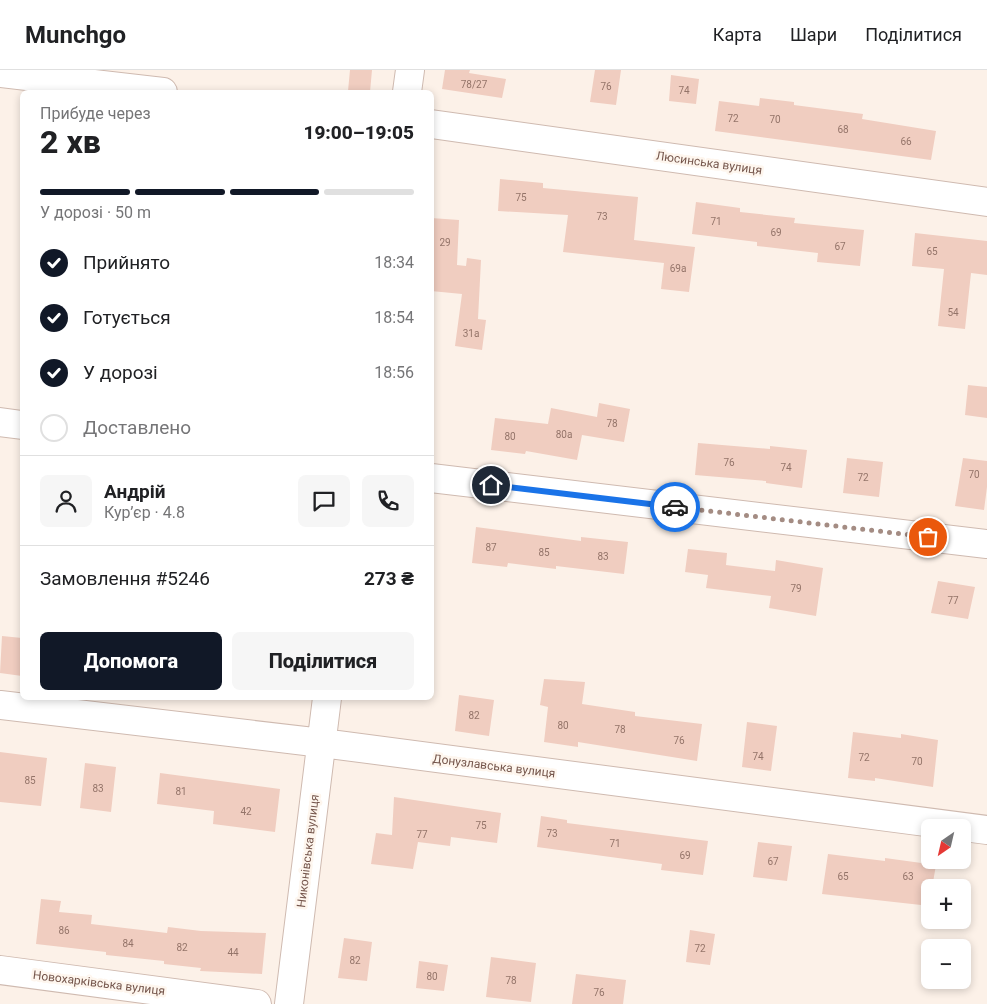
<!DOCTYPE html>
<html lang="uk">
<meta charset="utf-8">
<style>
:root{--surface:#fff;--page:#f6f6f6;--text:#202124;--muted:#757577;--line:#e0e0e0;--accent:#111827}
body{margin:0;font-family:Roboto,sans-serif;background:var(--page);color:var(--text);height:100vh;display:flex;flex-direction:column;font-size:19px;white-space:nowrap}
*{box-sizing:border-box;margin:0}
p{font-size:16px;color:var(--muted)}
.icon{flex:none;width:28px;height:28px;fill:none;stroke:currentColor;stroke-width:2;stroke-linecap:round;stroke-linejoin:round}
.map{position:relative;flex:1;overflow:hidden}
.details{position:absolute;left:20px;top:20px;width:414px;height:610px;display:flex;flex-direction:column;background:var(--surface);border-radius:8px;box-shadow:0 2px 8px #0003}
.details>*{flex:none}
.needle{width:32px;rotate:214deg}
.tools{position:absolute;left:921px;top:749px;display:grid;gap:10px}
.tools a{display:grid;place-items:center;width:50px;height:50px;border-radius:8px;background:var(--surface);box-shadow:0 2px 8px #0003;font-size:25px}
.pin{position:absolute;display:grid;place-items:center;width:42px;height:42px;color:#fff;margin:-21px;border:2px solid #fff;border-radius:50%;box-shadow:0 1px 5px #0007}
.courier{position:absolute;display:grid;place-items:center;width:50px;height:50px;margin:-25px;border:4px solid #1a73e8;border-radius:50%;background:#fff;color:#222;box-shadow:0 1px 6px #0007}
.headline em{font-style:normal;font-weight:800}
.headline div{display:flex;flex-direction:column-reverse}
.headline{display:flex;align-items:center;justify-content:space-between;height:85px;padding:0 20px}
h1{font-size:32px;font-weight:800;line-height:38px}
.bar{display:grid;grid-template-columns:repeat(4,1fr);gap:8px 5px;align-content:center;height:60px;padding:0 20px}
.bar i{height:6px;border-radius:4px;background:var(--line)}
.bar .on{background:var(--accent)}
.bar p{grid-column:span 4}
.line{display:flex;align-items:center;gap:12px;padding:0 20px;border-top:1px solid var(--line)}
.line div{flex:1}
.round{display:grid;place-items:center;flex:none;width:52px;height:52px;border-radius:8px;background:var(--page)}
ol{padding:0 20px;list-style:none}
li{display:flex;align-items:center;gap:15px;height:55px}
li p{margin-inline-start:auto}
li .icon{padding:5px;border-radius:50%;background:var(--accent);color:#fff;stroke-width:4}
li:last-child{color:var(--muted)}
li i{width:28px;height:28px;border:2px solid var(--line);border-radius:50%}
.action{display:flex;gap:10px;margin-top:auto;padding:10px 20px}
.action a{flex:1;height:58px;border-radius:8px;background:var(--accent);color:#fff;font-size:20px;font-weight:800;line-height:58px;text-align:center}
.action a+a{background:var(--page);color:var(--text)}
header{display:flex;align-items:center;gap:30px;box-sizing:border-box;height:70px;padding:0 25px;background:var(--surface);border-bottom:1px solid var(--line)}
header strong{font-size:24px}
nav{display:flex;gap:28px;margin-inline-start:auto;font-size:18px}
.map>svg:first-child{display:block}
</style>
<header>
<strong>Munchgo</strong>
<nav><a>Карта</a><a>Шари</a><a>Поділитися</a></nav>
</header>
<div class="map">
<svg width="987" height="934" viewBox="0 0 987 934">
<rect width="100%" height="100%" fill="#fcf1e8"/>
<path fill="#f0cdc0" d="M350 0H372L370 22 348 21Z
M445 0H470L469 3 506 9 502 28 442 19Z
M595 0H621L616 35 590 32Z
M671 5 699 9 696 34 669 31Z
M760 28 794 32V35L863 44 862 49 936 61 931 90 715 61 719 31 759 36Z
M500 109 543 113V118L638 127 634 170 695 177 689 222 661 219 664 193 563 182 568 145 498 141Z
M696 132 740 138V142L795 148 794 153 864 160 860 196 817 192 818 183 757 176V172L692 164Z
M431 148 459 150 457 195 466 196 467 188 481 190 478 249 486 250 482 280 455 276 462 224 431 221Z
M915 163 987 171V205L971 203 965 259 938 256 944 199 912 196Z
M968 315 987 317V348L965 345Z
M599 333 630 339 624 372 582 365 577 390 526 381 525 384 491 380 495 348 548 354 551 338 597 347Z
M698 373 770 379V376L807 380 802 418 766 413V411L695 405Z
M847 388 883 392 879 427 843 423Z
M963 388 987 391V417L984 440 955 436Z
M476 457 581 471V467L628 472 624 504 556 496V499L508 493 507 497 472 493Z
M688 479 727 483 726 495 775 501 776 490 823 498 816 546 769 538 771 526 706 518 708 505 685 502Z
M938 511 975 517 968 549 931 543Z
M2 566 22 568V606L0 603Z
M544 609 585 612 582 634 635 642V646L702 654 697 691 578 672V677L544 672 548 637 540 635Z
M459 625 494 630 489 666 455 661Z
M747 652 777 656 771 701 742 697Z
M853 662 901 668V664L938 670 933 717 875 708V711L848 708Z
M0 682 47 688 41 736 0 732Z
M85 693 116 697 111 742 80 738Z
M160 703 280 719 275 762 213 754 214 741 157 734Z
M394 727 501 743 497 773 451 767 450 776 418 772 413 799 371 794 376 763 392 765Z
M541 746 567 750V753L708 771 703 805 661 800 662 794 537 777Z
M758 772 792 776 787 811 753 807Z
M828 784 885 791V788L936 795 932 818H930V836L822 824Z
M41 829 61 831 59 842 92 845 91 854 167 863 168 857 201 861 266 863 262 904 200 901 201 898 164 894V891L106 885V882L36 874Z
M690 860 715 864 710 895 686 892Z
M344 868 372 872 367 911 338 908Z
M491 887 536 893 531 932 486 927Z
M419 891 448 895 444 921 416 918Z
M576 904 626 910 623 934H572Z"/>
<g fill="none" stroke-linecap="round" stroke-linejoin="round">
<defs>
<path id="minor" d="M0 3 163 22
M407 22 410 0
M431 54 987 132
M0 352 22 355
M431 408 987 474
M0 635 322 673 987 760
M0 900 257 934
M289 934 327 628"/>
</defs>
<use href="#minor" stroke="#cfbab0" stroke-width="30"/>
<use href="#minor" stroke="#fff" stroke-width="28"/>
</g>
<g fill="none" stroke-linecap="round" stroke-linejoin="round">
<path stroke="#a48c83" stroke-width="5" stroke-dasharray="0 9" d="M675 437 928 467"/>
<path stroke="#1a73e8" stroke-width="6" d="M491 415 675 437"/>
</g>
<g text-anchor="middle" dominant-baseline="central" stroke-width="5" stroke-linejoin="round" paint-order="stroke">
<g font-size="10" fill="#947469">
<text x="474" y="14">78/27</text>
<text x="606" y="16">76</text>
<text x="684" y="20">74</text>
<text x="733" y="48">72</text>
<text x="775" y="49">70</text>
<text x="843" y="59">68</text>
<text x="906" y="71">66</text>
<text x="521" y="127">75</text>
<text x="602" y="146">73</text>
<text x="716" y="151">71</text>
<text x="776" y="162">69</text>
<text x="445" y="172">29</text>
<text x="840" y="176">67</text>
<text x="932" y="181">65</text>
<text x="678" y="198">69а</text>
<text x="953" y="242">54</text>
<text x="471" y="263">31а</text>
<text x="612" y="353">78</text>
<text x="564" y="364">80а</text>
<text x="510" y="366">80</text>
<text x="729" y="392">76</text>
<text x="786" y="397">74</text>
<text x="974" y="404">70</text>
<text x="863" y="407">72</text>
<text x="491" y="477">87</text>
<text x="544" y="482">85</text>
<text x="603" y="486">83</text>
<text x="796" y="518">79</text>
<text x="953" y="530">77</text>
<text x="474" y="645">82</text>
<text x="563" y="655">80</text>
<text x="620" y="659">78</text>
<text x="679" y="670">76</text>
<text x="758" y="686">74</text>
<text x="864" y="687">72</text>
<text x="917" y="691">70</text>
<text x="30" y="710">85</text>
<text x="98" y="718">83</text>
<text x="181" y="721">81</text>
<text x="246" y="741">42</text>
<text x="481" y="755">75</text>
<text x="552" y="763">73</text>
<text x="422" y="764">77</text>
<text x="615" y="773">71</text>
<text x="685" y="785">69</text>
<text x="773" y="791">67</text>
<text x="843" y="806">65</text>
<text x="908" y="806">63</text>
<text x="64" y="860">86</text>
<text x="128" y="873">84</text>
<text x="182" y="877">82</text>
<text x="700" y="878">72</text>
<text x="233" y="882">44</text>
<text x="355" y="890">82</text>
<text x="432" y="906">80</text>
<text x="511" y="910">78</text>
<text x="599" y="922">76</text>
</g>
<g font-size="12" fill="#75564c" stroke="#fef6ee">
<text transform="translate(709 93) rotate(8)">Люсинська вулиця</text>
<text transform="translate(494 696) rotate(7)">Донузлавська вулиця</text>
<text transform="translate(308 781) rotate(-83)">Никонівська вулиця</text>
<text transform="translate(99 913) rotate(7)">Новохарківська вулиця</text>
</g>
</g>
</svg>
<div class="tools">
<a><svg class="needle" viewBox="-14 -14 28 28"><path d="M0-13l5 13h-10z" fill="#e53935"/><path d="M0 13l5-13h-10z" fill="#757577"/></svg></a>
<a>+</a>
<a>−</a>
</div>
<div class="pin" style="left:928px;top:467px;background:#ea580c"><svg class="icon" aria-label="bag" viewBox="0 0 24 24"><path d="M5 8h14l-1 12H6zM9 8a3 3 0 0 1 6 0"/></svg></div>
<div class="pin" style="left:491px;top:415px;background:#1f2937"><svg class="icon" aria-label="home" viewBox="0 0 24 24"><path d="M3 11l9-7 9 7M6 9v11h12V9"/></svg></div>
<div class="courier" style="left:675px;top:437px"><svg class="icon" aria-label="car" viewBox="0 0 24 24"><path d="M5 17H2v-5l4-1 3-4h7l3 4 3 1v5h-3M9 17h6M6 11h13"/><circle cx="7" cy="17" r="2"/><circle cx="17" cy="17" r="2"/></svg></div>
<section class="details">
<div class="headline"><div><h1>2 хв</h1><p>Прибуде через</p></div><em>19:00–19:05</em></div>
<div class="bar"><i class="on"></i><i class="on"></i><i class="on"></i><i></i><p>У дорозі · 50 m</p></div>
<ol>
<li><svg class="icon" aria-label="check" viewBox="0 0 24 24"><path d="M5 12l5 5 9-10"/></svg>Прийнято<p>18:34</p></li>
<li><svg class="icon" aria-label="check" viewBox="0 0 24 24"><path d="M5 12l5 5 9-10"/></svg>Готується<p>18:54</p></li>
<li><svg class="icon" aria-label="check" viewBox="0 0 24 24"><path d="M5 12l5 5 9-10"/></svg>У дорозі<p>18:56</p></li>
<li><i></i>Доставлено</li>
</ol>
<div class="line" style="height:90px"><a class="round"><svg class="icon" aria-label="person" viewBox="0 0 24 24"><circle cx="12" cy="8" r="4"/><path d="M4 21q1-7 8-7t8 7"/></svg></a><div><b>Андрій</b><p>Кур’єр · 4.8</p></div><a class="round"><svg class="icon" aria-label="chat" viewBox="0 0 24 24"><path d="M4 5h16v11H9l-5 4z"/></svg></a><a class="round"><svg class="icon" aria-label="phone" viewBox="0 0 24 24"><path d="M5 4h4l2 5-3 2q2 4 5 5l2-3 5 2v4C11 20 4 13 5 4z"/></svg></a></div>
<div class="line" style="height:65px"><div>Замовлення #5246</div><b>273 ₴</b></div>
<div class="action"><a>Допомога</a><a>Поділитися</a></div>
</section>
</div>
